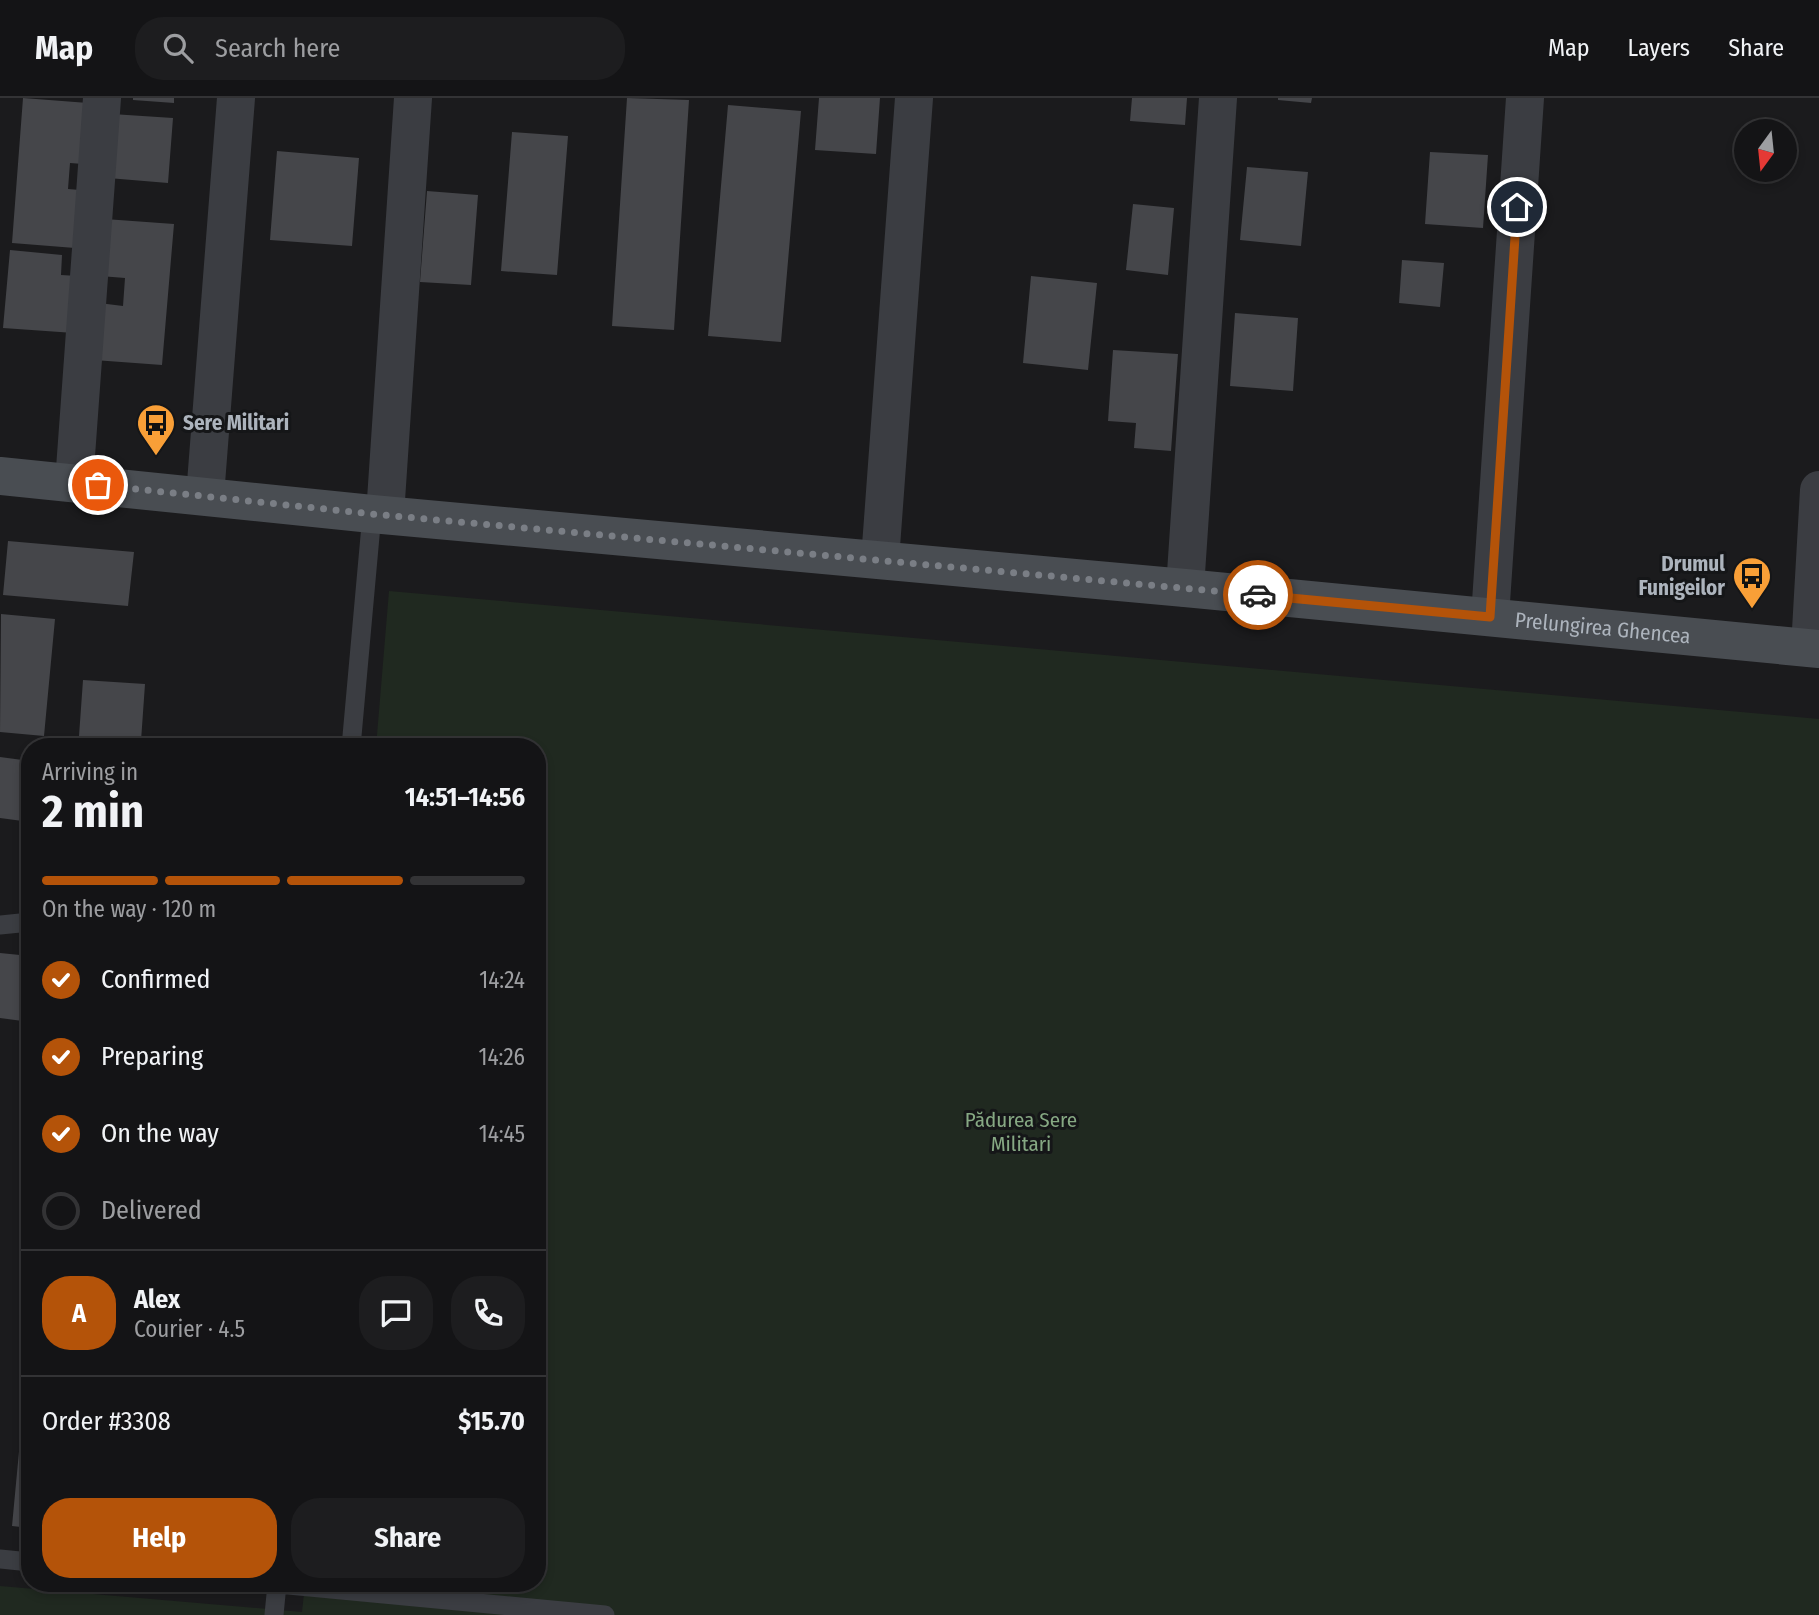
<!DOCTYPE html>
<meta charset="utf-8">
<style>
:root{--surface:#141416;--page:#1d1d1f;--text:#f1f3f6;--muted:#9d9ea1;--line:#333335;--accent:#b45309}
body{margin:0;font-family:"Fira Sans Condensed",sans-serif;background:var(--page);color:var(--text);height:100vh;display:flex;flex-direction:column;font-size:26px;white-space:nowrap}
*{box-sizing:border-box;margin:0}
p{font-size:23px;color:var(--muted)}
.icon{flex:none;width:38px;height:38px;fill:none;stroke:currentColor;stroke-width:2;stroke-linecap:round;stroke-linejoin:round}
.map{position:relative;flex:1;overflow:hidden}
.panel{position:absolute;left:21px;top:640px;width:525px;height:854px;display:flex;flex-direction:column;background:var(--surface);border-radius:28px;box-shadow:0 4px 10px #0003,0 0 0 2px var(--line)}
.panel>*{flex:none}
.needle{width:46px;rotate:195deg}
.fabs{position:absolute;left:1734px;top:21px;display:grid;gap:14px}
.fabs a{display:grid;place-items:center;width:63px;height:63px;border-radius:50%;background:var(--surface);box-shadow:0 4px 10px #0003,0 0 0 2px var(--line);font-size:35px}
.pin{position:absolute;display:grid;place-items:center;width:60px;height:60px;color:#fff;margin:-30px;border:4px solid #fff;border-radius:50%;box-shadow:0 2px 7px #0007}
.courier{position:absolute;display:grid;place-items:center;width:70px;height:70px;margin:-35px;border:5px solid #b45309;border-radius:50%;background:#fff;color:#222;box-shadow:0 2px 9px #0007}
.summary em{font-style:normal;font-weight:700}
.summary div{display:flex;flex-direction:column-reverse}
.summary{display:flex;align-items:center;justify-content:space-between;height:119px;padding:0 21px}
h1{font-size:46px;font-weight:700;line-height:52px}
.bar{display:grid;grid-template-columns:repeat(4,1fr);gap:10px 7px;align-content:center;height:84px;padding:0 21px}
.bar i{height:9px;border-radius:5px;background:var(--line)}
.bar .on{background:var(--accent)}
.bar p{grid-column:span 4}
.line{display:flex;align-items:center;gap:18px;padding:0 21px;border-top:2px solid var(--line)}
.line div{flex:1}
.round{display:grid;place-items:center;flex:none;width:74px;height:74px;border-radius:28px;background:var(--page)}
ol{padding:0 21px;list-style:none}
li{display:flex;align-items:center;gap:21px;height:77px}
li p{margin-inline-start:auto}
li .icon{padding:7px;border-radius:50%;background:var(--accent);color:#fff;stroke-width:4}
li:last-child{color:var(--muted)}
li i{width:38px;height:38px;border:4px solid var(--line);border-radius:50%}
.action{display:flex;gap:14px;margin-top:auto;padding:14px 21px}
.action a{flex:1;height:80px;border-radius:28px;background:var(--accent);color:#fff;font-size:28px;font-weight:700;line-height:80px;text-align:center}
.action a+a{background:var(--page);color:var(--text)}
header{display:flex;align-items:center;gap:42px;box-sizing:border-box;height:98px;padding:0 35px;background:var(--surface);border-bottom:2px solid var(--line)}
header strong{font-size:33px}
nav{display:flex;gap:38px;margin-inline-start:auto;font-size:24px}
.search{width:490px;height:63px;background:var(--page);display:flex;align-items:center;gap:18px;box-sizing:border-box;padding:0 24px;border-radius:28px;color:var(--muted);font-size:26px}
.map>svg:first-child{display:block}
</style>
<header>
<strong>Map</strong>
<div class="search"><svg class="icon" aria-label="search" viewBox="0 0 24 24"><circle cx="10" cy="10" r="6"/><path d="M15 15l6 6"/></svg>Search here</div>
<nav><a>Map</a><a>Layers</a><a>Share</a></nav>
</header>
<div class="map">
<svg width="1819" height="1517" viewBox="0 0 1819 1517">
<rect width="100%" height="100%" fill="#1b1b1d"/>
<path fill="#202920" d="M389 493 1819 621V1517H0V1488L302 1514 305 1486H537V649H376Z"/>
<path fill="#45464a" d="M23 0 88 5 83 66 70 65 68 91 80 92 75 150 12 145Z
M133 0H174V5L133 2Z
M627 0 689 2 674 232 612 228Z
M819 0H880L876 56 815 52Z
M1132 0H1187L1185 27 1130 23Z
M1278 0H1312L1311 5 1278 2Z
M728 7 801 13 781 244 708 238Z
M112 16 173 20 168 85 108 80Z
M512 34 568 38 557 177 501 173Z
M277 53 359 60 352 148 270 142Z
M1430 54 1488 57 1483 130 1425 126Z
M1247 69 1308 74 1301 148 1240 142Z
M427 93 478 97 471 187 420 184Z
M1133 106 1174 110 1168 177 1126 172Z
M105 121 174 126 162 267 94 262 99 205 123 208 125 180 100 178Z
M10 152 62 157 61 177 78 178 74 235 3 230Z
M1402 162 1444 165 1440 209 1399 205Z
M1031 178 1097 185 1088 272 1023 265Z
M1235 215 1298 220 1293 293 1230 288Z
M1113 252 1178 256 1171 353 1134 350 1136 325 1108 323Z
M8 443 134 454 128 508 3 497Z
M1 516 55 521 44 638 0 634Z
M83 582 145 586 141 643 79 638Z
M0 659 30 663V724L0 720Z
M0 855 30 858V924L0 920Z
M28 1258H30V1430L12 1428Z"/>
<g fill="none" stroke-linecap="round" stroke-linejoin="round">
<path stroke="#3b3d42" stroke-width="19" d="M351 649 372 416
M0 827 30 824
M0 1461 30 1464
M278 1486 605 1517
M274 1517 277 1486"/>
<path stroke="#3b3d42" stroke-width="38" d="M74 385 102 0
M205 398 236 0
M385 417 413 0
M880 462 914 0
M1185 490 1218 0
M1490 519 1525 0
M1810 550 1819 392"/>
<path stroke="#494d52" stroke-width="38" id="s1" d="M0 378 372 416 1185 490 1819 551"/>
</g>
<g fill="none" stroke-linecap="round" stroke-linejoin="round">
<path stroke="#7a7e85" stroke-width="7" stroke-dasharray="0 12.6" d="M98 387 372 416 1258 497"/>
<path stroke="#b45309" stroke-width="9" d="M1258 497 1490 519 1517 109"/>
</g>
<defs>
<symbol id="bus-pin" viewBox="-11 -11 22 30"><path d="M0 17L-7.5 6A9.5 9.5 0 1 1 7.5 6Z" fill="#f99f37" stroke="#151618"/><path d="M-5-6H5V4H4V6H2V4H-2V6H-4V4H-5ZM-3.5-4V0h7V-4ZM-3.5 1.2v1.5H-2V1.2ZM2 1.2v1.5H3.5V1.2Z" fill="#111"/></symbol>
</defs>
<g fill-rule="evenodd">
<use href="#bus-pin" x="134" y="303" width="44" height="60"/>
<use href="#bus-pin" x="1730" y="456" width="44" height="60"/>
</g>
<g text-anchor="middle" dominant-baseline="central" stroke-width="6" stroke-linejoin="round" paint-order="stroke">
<g font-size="21" font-weight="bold" fill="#adb4bd" stroke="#151618" text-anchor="start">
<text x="183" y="325">Sere Militari</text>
<text x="1725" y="466" text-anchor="end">Drumul<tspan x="1725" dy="24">Funigeilor</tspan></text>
</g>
<g font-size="21" fill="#adb4bd" stroke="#151618">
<text stroke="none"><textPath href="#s1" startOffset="1610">Prelungirea Ghencea</textPath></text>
</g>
<g font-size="21" fill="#86a883" stroke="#151618">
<text x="1021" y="1022">Pădurea Sere<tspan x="1021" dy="24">Militari</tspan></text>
</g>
</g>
</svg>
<div class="fabs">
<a><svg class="needle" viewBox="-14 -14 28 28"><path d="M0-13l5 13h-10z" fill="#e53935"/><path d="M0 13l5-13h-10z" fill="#9d9ea1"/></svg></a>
</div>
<div class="pin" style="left:98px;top:387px;background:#ea580c"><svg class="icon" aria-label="bag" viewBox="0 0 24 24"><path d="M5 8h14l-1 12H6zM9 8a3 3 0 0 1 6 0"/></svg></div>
<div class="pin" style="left:1517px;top:109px;background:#1f2937"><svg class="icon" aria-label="home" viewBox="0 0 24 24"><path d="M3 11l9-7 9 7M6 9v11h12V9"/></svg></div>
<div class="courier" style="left:1258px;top:497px"><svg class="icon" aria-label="car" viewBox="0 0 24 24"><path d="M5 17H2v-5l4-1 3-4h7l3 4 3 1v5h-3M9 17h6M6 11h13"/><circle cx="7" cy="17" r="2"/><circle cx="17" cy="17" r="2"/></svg></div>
<section class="panel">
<div class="summary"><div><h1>2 min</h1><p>Arriving in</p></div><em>14:51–14:56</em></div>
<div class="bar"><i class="on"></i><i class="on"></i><i class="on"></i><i></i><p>On the way · 120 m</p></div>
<ol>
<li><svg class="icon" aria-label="check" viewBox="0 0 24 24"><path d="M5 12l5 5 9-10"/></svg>Confirmed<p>14:24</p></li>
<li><svg class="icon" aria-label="check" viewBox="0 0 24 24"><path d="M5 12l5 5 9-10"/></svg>Preparing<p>14:26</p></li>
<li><svg class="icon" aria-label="check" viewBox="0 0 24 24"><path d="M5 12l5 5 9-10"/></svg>On the way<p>14:45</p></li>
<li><i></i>Delivered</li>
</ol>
<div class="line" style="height:126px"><b class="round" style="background:var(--accent);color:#fff">A</b><div><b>Alex</b><p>Courier · 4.5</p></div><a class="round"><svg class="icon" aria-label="chat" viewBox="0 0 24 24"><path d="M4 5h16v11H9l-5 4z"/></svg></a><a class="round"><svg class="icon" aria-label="phone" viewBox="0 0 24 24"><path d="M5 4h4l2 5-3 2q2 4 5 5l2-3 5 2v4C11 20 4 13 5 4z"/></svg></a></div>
<div class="line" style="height:91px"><div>Order #3308</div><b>$15.70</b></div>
<div class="action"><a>Help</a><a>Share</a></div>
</section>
</div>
